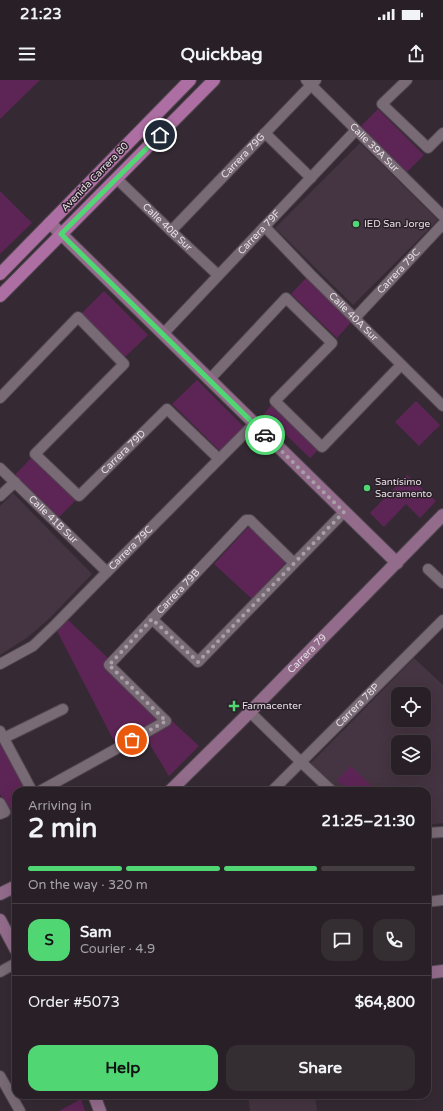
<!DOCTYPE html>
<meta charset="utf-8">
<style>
:root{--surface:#282026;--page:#342d32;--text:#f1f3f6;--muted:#a5a3a7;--line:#443e43;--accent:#51d674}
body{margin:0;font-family:"Varela Round",sans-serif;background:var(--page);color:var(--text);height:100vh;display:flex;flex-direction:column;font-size:15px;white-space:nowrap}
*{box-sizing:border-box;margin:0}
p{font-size:13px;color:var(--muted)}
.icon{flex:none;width:22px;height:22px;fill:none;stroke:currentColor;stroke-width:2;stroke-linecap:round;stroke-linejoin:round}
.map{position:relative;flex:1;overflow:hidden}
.panel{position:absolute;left:12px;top:707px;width:419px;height:312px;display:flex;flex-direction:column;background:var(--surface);border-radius:12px;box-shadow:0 4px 16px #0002,0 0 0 1px var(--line)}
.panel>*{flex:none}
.buttons{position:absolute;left:391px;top:607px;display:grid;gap:8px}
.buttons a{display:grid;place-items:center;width:40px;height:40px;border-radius:8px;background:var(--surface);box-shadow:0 4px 16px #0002,0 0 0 1px var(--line);font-size:20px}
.pin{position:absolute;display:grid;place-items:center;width:34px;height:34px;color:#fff;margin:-17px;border:2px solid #fff;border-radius:50%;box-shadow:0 1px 4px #0007}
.courier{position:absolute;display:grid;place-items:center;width:40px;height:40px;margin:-20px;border:3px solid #51d674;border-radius:50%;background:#fff;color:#222;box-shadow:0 1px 5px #0007}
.overview em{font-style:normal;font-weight:800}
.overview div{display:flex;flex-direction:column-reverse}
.overview{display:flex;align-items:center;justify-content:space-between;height:68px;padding:0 16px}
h1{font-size:26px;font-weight:800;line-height:30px}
.bar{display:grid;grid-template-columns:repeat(4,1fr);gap:6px 4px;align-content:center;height:48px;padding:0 16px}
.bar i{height:5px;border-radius:3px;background:var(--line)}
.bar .on{background:var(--accent)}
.bar p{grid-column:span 4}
.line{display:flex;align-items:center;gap:10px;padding:0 16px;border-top:1px solid var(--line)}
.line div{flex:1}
.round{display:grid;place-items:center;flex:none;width:42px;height:42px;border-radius:12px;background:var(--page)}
.button{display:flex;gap:8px;margin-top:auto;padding:8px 16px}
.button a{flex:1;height:46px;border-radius:12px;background:var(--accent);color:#111;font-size:16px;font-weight:800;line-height:46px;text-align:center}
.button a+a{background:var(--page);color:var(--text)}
.status{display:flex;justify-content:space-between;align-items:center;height:28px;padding:0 20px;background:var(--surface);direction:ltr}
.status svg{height:11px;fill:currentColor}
header{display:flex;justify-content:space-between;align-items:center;height:52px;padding:0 16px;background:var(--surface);font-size:18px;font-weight:800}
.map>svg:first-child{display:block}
</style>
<div class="status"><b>21:23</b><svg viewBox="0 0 49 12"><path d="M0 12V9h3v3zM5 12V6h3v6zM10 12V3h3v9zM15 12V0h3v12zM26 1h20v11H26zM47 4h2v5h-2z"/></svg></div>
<header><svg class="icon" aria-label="menu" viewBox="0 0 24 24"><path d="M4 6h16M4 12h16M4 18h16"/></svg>Quickbag<svg class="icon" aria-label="share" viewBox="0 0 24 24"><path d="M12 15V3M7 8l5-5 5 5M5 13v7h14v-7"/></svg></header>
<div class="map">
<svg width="443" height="1031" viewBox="0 0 443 1031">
<rect width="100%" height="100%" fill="#352a33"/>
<path fill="#453441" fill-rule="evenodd" d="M360 63 438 140 353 225 275 148Z
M13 413 92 494 50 538 28 557 0 575V426Z
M414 578 443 605V743L427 745V711H340L311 683ZM398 614H424V640H398ZM398 662H424V688H398Z
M248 1015H315L317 1031H250Z"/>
<path fill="#5d2555" d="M0 0H40L0 39Z
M378 29 424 75 405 94 359 48Z
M0 111 32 143 0 174Z
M307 197 352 241 337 258 291 214Z
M104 211 148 255 125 277 81 234Z
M197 300 244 347 220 371 172 324Z
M416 321 440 345 419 366 395 342Z
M273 323 320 368 310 378 264 334Z
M32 377 76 420 59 437 15 395Z
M407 395 436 421 420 438 406 424 384 447 370 433Z
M250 445 288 480 252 519 214 484Z
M68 540 108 578 104 583 166 645 172 641 199 666 169 696 141 650 116 665 57 551Z
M0 660 28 711H16V725L8 730 0 714Z
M351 686 376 710 375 711H349L337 700Z
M81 1019 85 1031H59Z"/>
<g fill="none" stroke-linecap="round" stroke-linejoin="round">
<defs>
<g id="street">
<path id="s1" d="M306 0 443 136"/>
<path d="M407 0 382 24 428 68 443 53"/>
<path d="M265 53 311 98"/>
<path id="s2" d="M116 98 171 151 218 195"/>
<path id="s3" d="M265 147 310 194 443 326"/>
<path id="s4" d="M171 151 316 0"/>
<path id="s5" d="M355 238 443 144"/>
<path id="s6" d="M163 254 356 50"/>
<path d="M209 300 286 218 332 263 275 321 322 367 401 285"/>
<path id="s7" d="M0 318 78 237 124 284 35 374 79 416 167 329 219 379"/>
<path id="s8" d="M0 388 107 492"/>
<path d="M0 416 15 402"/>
<path d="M428 489 443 503"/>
<path d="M152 539 198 582 344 432"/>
<path id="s9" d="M0 584 33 566 55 545 107 492 254 344"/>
<path d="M250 632 301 682 332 711"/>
<path d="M0 651 32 711"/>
<path d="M4 658 63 629"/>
<path id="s10" d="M40 711 145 653 166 641 109 585 246 440H250L294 483"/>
<path id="s11" d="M272 711 443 540"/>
<path d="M0 723 5 732 0 734"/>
<path d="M427 753 443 752"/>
<path d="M427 822 443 820"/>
<path d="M0 892 16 883"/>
<path d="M0 996 20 1031"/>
</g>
<g id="secondary">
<path d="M50 143 397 483"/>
<path id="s12" d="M170 711 250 632 443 435"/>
<path d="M0 814 16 806"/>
<path d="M0 840 16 870"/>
<path d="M427 893 443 891"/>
<path d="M94 1015 100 1031"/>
</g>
<path id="primary" d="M0 194 190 0
M0 216 214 0"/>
</defs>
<use href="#street" stroke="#524750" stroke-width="12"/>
<use href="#secondary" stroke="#524750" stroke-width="14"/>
<use href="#primary" stroke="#524750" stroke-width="14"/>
<use href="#street" stroke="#796b76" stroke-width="10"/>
<use href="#secondary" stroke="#936c8c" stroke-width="12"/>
<use href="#primary" stroke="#ad6ea3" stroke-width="12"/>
</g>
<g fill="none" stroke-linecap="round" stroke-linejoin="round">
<path stroke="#a9a0a7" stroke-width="4" stroke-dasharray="0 7.2" d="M132 660 166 641 109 585 152 539 198 582 344 432 265 355"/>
<path stroke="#51d674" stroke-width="5" d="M160 55 61 154 265 355"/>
</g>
<g fill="#51d674" stroke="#2b2029" stroke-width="1.5">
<circle cx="356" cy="144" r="4"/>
<circle cx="367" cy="408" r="4"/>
<path d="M232 620h4v4h4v4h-4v4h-4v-4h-4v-4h4z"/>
</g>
<g text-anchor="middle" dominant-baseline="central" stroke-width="3" stroke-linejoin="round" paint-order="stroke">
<g font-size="10" fill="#e7dfe5" stroke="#2b2029">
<text stroke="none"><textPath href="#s1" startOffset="96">Calle 39A Sur</textPath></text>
<text stroke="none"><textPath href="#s4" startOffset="104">Carrera 79G</textPath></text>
<text transform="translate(95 97) rotate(-46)">Avenida Carrera 80</text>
<text stroke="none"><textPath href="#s2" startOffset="71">Calle 40B Sur</textPath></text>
<text stroke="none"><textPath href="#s6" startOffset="140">Carrera 79F</textPath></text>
<text stroke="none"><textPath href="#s5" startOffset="64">Carrera 79C</textPath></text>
<text stroke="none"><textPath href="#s3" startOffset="126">Calle 40A Sur</textPath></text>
<text stroke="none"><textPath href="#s7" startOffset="428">Carrera 79D</textPath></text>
<text stroke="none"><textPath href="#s8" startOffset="74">Calle 41B Sur</textPath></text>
<text stroke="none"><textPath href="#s9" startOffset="176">Carrera 79C</textPath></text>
<text stroke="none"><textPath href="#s10" startOffset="325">Carrera 79B</textPath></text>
<text stroke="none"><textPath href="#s12" startOffset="194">Carrera 79</textPath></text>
<text stroke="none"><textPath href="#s11" startOffset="121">Carrera 78P</textPath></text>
</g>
<g font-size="10" fill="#e7dfe5" stroke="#2b2029" text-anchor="start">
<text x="364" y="144">IED San Jorge</text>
<text x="375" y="402">Santísimo<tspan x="375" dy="12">Sacramento</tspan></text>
<text x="242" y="626">Farmacenter</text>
</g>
</g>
</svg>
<div class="buttons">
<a><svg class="icon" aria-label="locate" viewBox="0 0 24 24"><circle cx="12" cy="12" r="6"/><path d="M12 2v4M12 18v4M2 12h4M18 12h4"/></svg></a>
<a><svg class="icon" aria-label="layers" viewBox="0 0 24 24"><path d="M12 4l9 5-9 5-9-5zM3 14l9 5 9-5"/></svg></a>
</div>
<div class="pin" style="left:132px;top:660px;background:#ea580c"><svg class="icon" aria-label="bag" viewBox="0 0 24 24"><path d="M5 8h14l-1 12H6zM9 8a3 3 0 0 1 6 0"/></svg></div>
<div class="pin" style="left:160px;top:55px;background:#1f2937"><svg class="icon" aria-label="home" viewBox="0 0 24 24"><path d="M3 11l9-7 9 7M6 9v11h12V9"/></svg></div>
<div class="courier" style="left:265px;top:355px"><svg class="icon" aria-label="car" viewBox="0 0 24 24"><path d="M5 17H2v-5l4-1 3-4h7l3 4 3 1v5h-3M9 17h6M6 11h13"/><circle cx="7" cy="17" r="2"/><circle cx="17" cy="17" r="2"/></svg></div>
<section class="panel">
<div class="overview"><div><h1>2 min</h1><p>Arriving in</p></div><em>21:25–21:30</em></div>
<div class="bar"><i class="on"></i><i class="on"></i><i class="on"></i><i></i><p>On the way · 320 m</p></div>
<div class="line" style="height:72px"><b class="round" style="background:var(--accent);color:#111">S</b><div><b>Sam</b><p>Courier · 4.9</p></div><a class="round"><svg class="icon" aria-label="chat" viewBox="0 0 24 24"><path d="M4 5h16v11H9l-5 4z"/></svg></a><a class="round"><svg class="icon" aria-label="phone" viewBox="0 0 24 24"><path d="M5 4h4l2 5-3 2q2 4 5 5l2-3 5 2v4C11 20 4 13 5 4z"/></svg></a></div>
<div class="line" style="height:52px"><div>Order #5073</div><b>$64,800</b></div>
<div class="button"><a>Help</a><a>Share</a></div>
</section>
</div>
